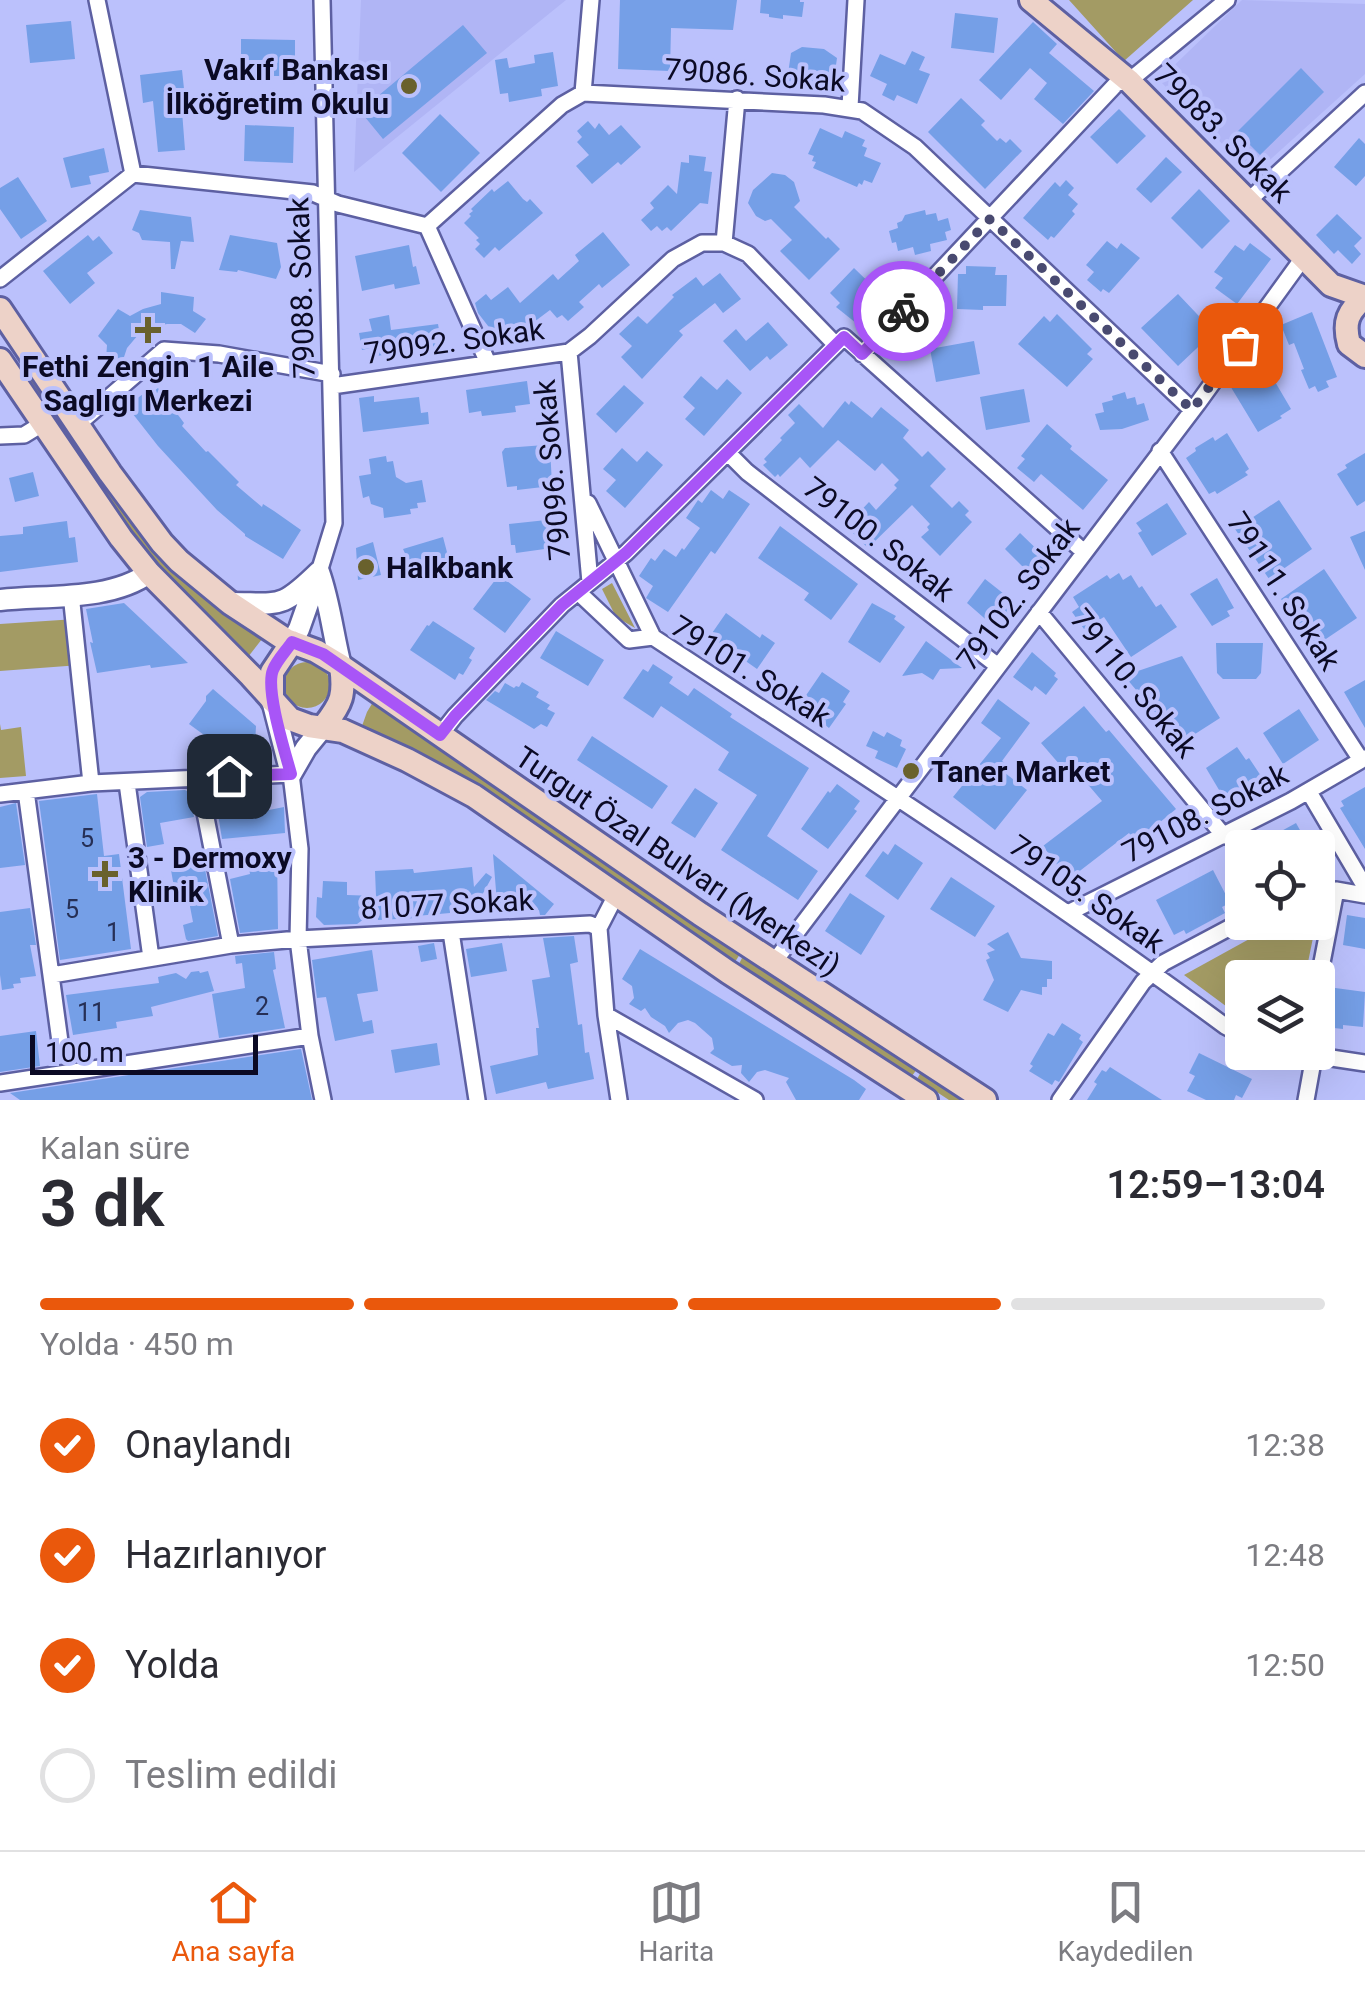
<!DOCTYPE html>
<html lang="tr">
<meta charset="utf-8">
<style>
:root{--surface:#fff;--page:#f7f7f7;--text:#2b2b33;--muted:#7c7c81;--line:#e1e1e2;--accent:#ea580c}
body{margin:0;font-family:Roboto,sans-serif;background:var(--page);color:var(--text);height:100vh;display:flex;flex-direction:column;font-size:38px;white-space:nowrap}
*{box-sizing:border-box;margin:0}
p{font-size:32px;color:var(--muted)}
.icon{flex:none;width:55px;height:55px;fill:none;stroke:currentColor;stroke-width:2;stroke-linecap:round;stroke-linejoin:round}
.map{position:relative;height:1100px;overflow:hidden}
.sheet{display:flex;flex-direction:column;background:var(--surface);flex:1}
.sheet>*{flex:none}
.buttons{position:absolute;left:1225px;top:830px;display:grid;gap:20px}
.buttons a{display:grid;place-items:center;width:110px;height:110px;border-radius:10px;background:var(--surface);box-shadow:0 10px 40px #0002;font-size:50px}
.scale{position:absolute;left:30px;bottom:25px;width:228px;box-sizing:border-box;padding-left:10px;border:5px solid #0b0a24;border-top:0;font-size:28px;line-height:35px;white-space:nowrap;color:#0b0a24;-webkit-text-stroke:8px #bbc1fc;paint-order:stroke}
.pin{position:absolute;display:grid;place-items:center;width:85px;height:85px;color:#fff;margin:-42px;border-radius:20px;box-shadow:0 5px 15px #0006}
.courier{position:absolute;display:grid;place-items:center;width:100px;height:100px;margin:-50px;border:8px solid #a855f7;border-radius:50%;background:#fff;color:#222;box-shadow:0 2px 12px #0007}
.summary em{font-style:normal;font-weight:600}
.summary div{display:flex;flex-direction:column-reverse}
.summary{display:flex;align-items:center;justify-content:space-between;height:170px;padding:0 40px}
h1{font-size:65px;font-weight:600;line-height:75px}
.bar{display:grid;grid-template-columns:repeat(4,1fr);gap:15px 10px;align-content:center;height:120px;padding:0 40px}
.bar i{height:12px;border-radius:8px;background:var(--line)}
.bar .current{background:var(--accent)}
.bar p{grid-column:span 4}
ol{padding:0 40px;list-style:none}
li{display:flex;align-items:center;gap:30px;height:110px}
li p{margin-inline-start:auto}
li .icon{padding:10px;border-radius:50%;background:var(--accent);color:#fff;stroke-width:4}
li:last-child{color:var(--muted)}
li i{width:55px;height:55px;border:5px solid var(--line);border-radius:50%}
.tabs{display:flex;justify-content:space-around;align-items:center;height:140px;border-top:2px solid var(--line);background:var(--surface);font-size:28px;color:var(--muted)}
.tabs a{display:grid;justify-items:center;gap:5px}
.tabs .current{color:var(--accent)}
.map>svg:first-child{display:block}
</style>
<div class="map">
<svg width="1365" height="1100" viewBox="0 0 1365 1100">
<rect width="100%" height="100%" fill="#bbc1fc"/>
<path fill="#b0b5f5" d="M361 0H566L354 172Z
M1242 0 1365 4V74L1253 175 1159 80Z"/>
<path fill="#a39b64" d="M1069 0H1193L1124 61Z
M34 378C77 442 120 519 175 573 201 599 231 619 262 639L248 657 147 554 119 518 28 382Z
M612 583 635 628 616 617 602 589Z
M76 619 80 665 0 671V624Z
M284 685a23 23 0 1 1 46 0a23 23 0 1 1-46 0Z
M373 702 740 954 735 962 492 794 425 755 362 726 367 712Z
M0 724 1 730 21 727 26 776 0 778Z
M1280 922 1316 923 1305 977 1242 978V1018L1184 975Z
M743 956 917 1069 912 1076 739 964Z
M921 1072 965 1100H949L917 1079Z"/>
<path fill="#759fe7" d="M620 0H737L733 30 671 28 670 71 618 69Z
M761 0H800V2H804L802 17 783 15V19L769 17V14L760 13Z
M955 13 998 18 994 53 951 48Z
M71 21 75 59 30 63 26 25Z
M1033 22 1057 44 1049 53 1094 91 1063 124 1034 99 1047 83 1030 68 1001 100 979 80Z
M463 25 487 53 383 139 360 111Z
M241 39 295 40V59L290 58V76H247V57H241Z
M802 47 824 49 837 58 833 86 787 81 791 53Z
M912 51 925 57 919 70 930 74 917 104 897 95 894 101 882 95 887 84 870 76 880 54 905 65Z
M553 52 558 86 541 89 542 96 509 102 508 93 500 94 495 60 507 58 509 68 535 63 534 55Z
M1301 68 1324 92 1260 155 1237 132Z
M182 70 185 98H181L185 150 158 152 153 101 143 103 140 75Z
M961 98 985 121 981 125 997 141 1000 138 1006 143 1010 139 1022 151 985 189 928 132Z
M1119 109 1146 136 1117 164 1090 137Z
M440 114 480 153 441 192 402 153Z
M588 121 595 129 599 123 609 135 621 125 641 147 621 165 618 162 592 184 576 166 589 155 577 142 582 137 577 131Z
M245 125 294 127 293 163 244 161Z
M820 128 842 138 845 131 865 140 862 146 867 148 864 156 881 163 872 183 864 180 862 185 859 183 857 187 813 168 816 162 812 161 814 156 808 154Z
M1359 138 1365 144V176L1356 186 1334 167Z
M104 148 109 172 89 176 91 184 71 188 63 158Z
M689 155 706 157 704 171 712 172 708 204 700 203 671 231 667 227 662 231 657 226 651 231 641 220 654 208 650 203 668 185 677 194 681 162 689 163Z
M1166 157 1182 172 1151 203 1136 189Z
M772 173 785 175 794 182 800 201 794 207 826 239 828 237 840 249 809 280 780 251 792 240 771 219 765 221 756 216 748 203 753 190Z
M18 177 47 221 21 239 0 209V188Z
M1066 180 1074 188 1068 195 1078 204 1072 211 1075 214 1062 229 1054 238 1051 236 1048 240 1023 218 1055 182 1060 187Z
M508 181 523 199 527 202 530 199 543 213 499 251 495 247 484 258 475 249 480 244 476 240 479 238 464 223 471 216 469 214 473 211 471 209 492 189 494 192Z
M1199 189 1230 221 1202 249 1171 218Z
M140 210 191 217 194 242 181 241 175 269H171L170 242 142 240 139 233 132 230Z
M925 210 926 215 936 213 938 221 948 218 951 230 945 232 947 240 930 244 931 251 915 255 913 247 898 251 896 242 892 243 889 231 898 228 897 223 902 221 905 215Z
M1337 214 1362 238 1354 246 1361 254 1352 264 1338 250 1334 254 1316 235Z
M603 232 630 265 602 288 599 284 579 302 584 307 568 321 562 315 557 318 550 310 518 334 513 327 504 334 501 330 495 335 478 313 475 303 486 294 491 300 508 287 520 303 553 274 558 280 579 261 575 255Z
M88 235 93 241 99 236 113 253 87 273 95 283 70 304 43 271Z
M230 235 277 243 281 267 276 279 238 270 237 272 219 270Z
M1107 241 1117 249 1121 243 1140 258 1109 293 1103 289 1101 292 1087 280 1094 272 1086 265Z
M1250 243 1271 259 1237 304 1215 288 1223 278 1214 272 1235 245 1244 251Z
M409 245 413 267 416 266 420 284 395 289 394 284 362 291 355 256Z
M966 266 996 267 995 275H1007L1006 306H983V310L957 309 958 274H966Z
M854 268 887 300 861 327 836 307 840 303 830 293Z
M720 273 741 299 723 313 715 303 679 331 683 335 642 379 621 357 632 346 619 334 638 316 647 324 674 297 672 295 696 277 703 286Z
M161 292 194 297 193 311 206 319 195 333 181 324H167L152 327 138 335 127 348 122 363 106 360 107 345 98 336 118 309 130 316 143 309 161 304Z
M1178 294 1214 332 1178 366 1141 328Z
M928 302 947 320 908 360 889 342Z
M1312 312 1337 377 1326 381 1329 387 1318 392 1315 386 1309 389 1301 370 1304 369 1294 343 1289 345 1281 325Z
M1057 314 1092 349 1087 354 1093 359 1067 387 1018 344 1044 316 1050 322Z
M389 315 391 330 438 324 442 347 420 350 419 348 372 357 370 348 362 350 359 333 372 331 369 319Z
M768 322 788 345 770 360 767 356 750 371 723 341 736 329 746 341Z
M974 341 980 374 936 382 930 349Z
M1264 363 1291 409 1280 416 1282 418 1258 432 1229 384Z
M701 376 717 390 727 379 742 393 704 436 685 419 695 408 683 397Z
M527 381 530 404 515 406 516 412 482 416 481 411 469 413 466 390Z
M624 385 644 403 616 433 596 414Z
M158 388 184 423 182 426 206 452 208 451 239 482 236 485 262 507 263 504 274 511 301 530 283 559 245 536V534L217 510 158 446 129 409 133 407 131 403 147 391 150 394Z
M1024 389 1030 422 986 430 980 397Z
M1125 392 1127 399 1135 397 1137 405 1144 403 1149 420 1122 429 1100 430 1095 414 1104 412 1102 403 1113 400 1112 396Z
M374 396V402L419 397 421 413 428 412 429 424 363 432 359 398Z
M845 401 849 405 851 401 872 418 881 407 909 430 903 438 922 457 928 451 946 469 930 486 952 508 959 501 969 511 965 515 972 522 940 556 921 537 929 530 927 527 930 524 912 505 868 548 853 533 859 527 852 520 869 502 876 510 897 488 894 485 899 480 882 463 875 471 838 440 810 468 800 457 780 477 778 474 775 477 763 465 767 462 764 459 782 440 780 438 795 423 788 415 799 404 823 428Z
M1047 424 1072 446 1070 449 1108 480 1083 510 1041 474 1034 482 1017 468 1025 459 1021 456Z
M1227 433 1249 469 1245 472 1248 475 1217 494 1215 491 1209 494 1186 458 1196 451 1195 448 1213 437 1215 441Z
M545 445 550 448 552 484 543 485V487L517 490V486L507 487 502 452 505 448Z
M622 448 637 462 647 451 663 465 625 508 606 491 616 480 603 469Z
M1365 453V501L1357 506 1337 474 1347 468 1345 465Z
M386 456 387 462 393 461 396 477 406 483 422 480 426 502 417 503 418 508 410 509 411 514 384 518 383 508 371 504 369 496 363 498 359 476 371 474 369 459Z
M33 472 39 496 15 502 9 478Z
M711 490 723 499 729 490 750 504 715 554 711 551 668 612 646 598 653 586 639 576 651 558 655 561 664 549 676 557 682 548 684 550 700 528 686 518 698 500 702 503Z
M1279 500 1312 549 1269 579 1235 529Z
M1167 503 1187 534 1152 556 1138 533 1142 531 1136 523Z
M556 519 559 547 516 553 515 545H511L509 524Z
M67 521 69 538 75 537 78 562 0 572V536L23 534V527Z
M780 526 858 584 831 620 804 600 809 593 758 558Z
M1365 531V570L1350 537Z
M1020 533 1050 562 1036 580 1005 549Z
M443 537 453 575 440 578 410 564 403 549Z
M373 542 381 575 358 580 356 548Z
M1324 569 1357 618 1314 647 1281 599Z
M1119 573 1123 580 1131 575 1139 588 1142 586 1156 607 1161 604 1177 627 1131 657 1104 617 1084 629 1072 612 1079 607 1073 597 1107 575 1110 579Z
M499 575 531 599 505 633 473 609Z
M1217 578 1234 608 1227 611 1230 616 1212 626 1190 594Z
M985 579 1018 605 999 631 967 603Z
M124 603 188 663 151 668 150 665 97 673 90 642 93 643 86 609Z
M872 603 896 616 894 619 905 627 880 663 848 642Z
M726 613 760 638 762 634 775 643 757 669 710 636Z
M433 621 475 648 469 658 472 660 463 675 459 673 455 680 410 650 427 625 429 626Z
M556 631 604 660 588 686 540 658Z
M926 641 962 668 940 669 933 680 922 673 902 676Z
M1216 643H1263L1261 673 1256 679H1223L1217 673Z
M1032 652 1056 673 1054 676 1058 679 1046 695 1035 686 1032 691 1013 677Z
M1182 656 1220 718 1181 743 1126 678 1135 672Z
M653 664 673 677 669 683 688 696 694 688 732 714 730 717 809 768 767 836 818 871 798 900 721 850 757 795 718 770 729 752 661 706 653 718 623 698 643 669 648 672Z
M822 672 850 691 843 702 846 704 829 728 825 725 822 728 796 710Z
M1365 680V728L1344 692Z
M522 682 539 692 536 697 550 705 547 709 555 713 547 727 541 724 534 729 486 700 495 691 499 693 505 683 514 688 516 686 519 687Z
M213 689 256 726 255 745 248 751 234 753 228 748H222L189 724 206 701V696Z
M998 699 1030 723 1002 761 1010 767 1005 773 1027 790 995 830 953 797 1001 738 981 723Z
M1084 706 1106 732 1109 730 1176 809 1136 842 1129 833 1068 880 1043 846 1102 801 1073 767 1067 773 1041 743Z
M1299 709 1319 740 1283 764 1263 733Z
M873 731 884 737 887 732 902 740 900 746 906 749 897 768 875 758 878 751 866 746Z
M592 736 668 786 652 809 577 760Z
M1237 747 1246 760 1249 758 1261 776 1225 800 1206 768Z
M837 784 860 801 854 809 857 811 828 849 801 829 828 791 830 793Z
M1365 787V849L1340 808 1344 806 1341 801Z
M234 788 239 816 284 807 285 833 222 839 214 789Z
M695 788 718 803 695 838 671 823Z
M185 790 190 793 194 817 160 823 164 844 147 847 140 797 147 792Z
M97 794 104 856 119 854 131 949 60 960 39 801Z
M16 803 25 865 0 868V807Z
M1296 823 1310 848H1284L1276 834Z
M895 844 923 863 898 900 865 876 883 851 888 855Z
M277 850 278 929 240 933 230 879 250 874 249 868 261 866 258 854Z
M493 854 554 904 545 915H540L539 910 498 915Z
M204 864 218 936 188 941 186 939 183 925 193 922 187 891 175 893 171 870Z
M472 867 474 887 486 873 492 877 476 906 450 909V913L416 916V918L378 920 377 910 357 924 324 925 316 917 317 897 322 898 323 881 347 882V895L376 896 375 871 413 869 414 873Z
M1213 870 1230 903 1222 907 1225 913 1186 934 1184 930 1174 935 1156 900Z
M951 877 995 906 975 937 930 909Z
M850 893 885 916 861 955 825 931Z
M30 908 36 945H30L36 976 20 978 21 983 13 984 14 988 2 990 0 975V912Z
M1347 915 1365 918V949L1343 945Z
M1008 932 1021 958 1052 961V979H1047V987H1042V995L1021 990 1008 1012 983 1000 994 980 986 960 990 958 987 953 995 950 987 944Z
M574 936 578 962 570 964 578 1025 582 1024 585 1053 589 1052 594 1079 548 1089 546 1082 496 1094 490 1066 538 1055 536 1028H539L532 980 550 977 543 938Z
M434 943 437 959 421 962 418 946Z
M502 943 507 971 471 977 466 949Z
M640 949 854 1080 866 1089 859 1100H796L786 1082 789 1078 765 1070 757 1072 749 1082 741 1073 742 1065 732 1066 710 1053 714 1049 712 1038 695 1023 688 1020 678 1023 669 1033 665 1026 651 1017 645 1008 641 1011 629 1004 634 998 632 986 622 979Z
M372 950 378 991 357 994 363 1022 372 1020 374 1033 335 1041 326 997 317 998 312 960Z
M274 952 276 969 273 970 285 1028 219 1038 212 994 245 988 242 963 236 964 235 956Z
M199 971 200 973 208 971 214 991 151 1007 153 1016 116 1022 117 1028 73 1035 66 995 159 983 158 977 176 973 186 979 191 972Z
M1328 987 1365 992 1363 1027 1343 1025V1029L1325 1027 1327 1016 1324 1015Z
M1062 1023 1081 1035 1079 1039 1083 1042 1059 1082 1055 1080 1052 1085 1029 1071 1033 1066 1030 1064 1048 1033 1054 1036Z
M36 1031 40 1066 0 1072V1036Z
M437 1043 440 1065 395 1073 391 1050Z
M301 1049 312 1100H20L10 1093Z
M1199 1053 1252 1079 1242 1098 1236 1095 1234 1100H1206L1187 1091 1195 1076 1189 1073Z
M1110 1067 1162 1100H1087L1097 1084 1094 1082 1102 1070 1106 1072Z"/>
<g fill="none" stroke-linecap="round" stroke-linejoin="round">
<defs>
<path id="minor" d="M97 0 133 174
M583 93 591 0
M737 99 724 243 748 254 836 345 844 337 1084 552
M850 107 856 0
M1248 201 1365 93
M427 226 562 105 583 93 824 105 862 111 915 147 1192 410
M427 226 488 363
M0 279 133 174 313 193 338 204 427 226
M569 352 590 582
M862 354 1117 83 1129 81 1227 0
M332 386 569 352 590 336 673 259 702 243H724
M77 425 164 350 219 354 332 374
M0 436 24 435 42 424
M1160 451 1361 760
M728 453 747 472 998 666
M588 503 653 637
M319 572 334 523 322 0
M578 592 629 640 653 637C846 764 1040 889 1225 1026L1242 1035
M71 594 91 783
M1039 612 1224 836
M440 735 455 716 562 605 626 553 836 345
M198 777 231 945
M127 783 151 958
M26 791 61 1049
M1309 792 1365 887
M0 794 91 783 291 774 300 849 298 939 310 1036 323 1100
M616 895 599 928 606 1015 619 1100
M1068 913 1291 801 1365 758
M451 932 477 1100
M774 962 1198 403 1303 258
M52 975 231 945 298 939 590 924 599 928
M1318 983 1336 890 1365 895
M606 1015 755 1100
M1292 1052 1365 1063
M0 1083 310 1036
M1060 1100 1143 982 1163 963 1242 921
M1306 1100 1314 1056"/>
<path id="tertiary" d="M319 572C330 603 333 635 341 666
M0 600C47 595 110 601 149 573
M230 603C281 603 280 610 319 572
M292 642 299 629 317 578
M272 700 291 774
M291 774 306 748 324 726"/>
<path id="secondary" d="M1031 0 1129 81 1331 285 1365 297
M1365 297C1348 311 1343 322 1349 344L1365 356
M0 309 110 473 162 543 179 561 230 603 286 640 316 651 341 666 700 914 985 1100
M0 360 121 538 149 573 251 676 290 719 309 726 343 731 407 760 474 796 728 972 926 1100
M272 700V672L292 642
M324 726C342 703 345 695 341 666"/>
</defs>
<use href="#minor" stroke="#5d60a2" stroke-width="20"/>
<use href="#tertiary" stroke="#5d60a2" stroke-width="25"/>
<use href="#secondary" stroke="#5d60a2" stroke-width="28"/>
<use href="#minor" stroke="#fff" stroke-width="15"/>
<use href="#tertiary" stroke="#fff" stroke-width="20"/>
<use href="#secondary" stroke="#edd2c8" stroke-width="22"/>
</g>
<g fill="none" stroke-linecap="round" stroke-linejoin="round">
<path stroke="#494a70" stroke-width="10" stroke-dasharray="0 18" d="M903 311 990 219 1192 410 1240 345"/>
<path stroke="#a855f7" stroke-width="12" d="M229 776 291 774C285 752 265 689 273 670 277 660 286 651 292 642L323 654 440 735 455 716 562 605 626 553 844 337 862 354 903 311"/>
</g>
<g fill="#69612d" stroke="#bbc1fc" stroke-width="4">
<circle cx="409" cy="86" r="10"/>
<path d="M143 315h10v10h10v10h-10v10h-10v-10h-10v-10h10z"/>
<circle cx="366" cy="567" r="10"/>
<circle cx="911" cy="771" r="10"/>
<path d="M100 859h10v10h10v10h-10v10h-10v-10h-10v-10h10z"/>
</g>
<g text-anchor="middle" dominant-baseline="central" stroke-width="8" stroke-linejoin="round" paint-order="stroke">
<g font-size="25" fill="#262f55">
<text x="87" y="838">5</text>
<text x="72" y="909">5</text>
<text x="113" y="932">1</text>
<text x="262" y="1006">2</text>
<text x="91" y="1012">11</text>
</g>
<g font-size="30" font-weight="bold" fill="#0b0a24" stroke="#bbc1fc" text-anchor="start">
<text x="389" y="69" text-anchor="end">Vakıf Bankası<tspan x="389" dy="34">İlköğretim Okulu</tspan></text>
<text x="148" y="366" text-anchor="middle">Fethi Zengin 1 Aile<tspan x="148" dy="34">Saglıgı Merkezi</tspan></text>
<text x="386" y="567">Halkbank</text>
<text x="931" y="771">Taner Market</text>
<text x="128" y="857">3 - Dermoxy<tspan x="128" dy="34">Klinik</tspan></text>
</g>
<g font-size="30" fill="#0b0a24" stroke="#bbc1fc">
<text transform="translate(755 75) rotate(4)">79086. Sokak</text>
<text transform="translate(1223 133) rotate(45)">79083. Sokak</text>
<text transform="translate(301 288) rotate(-92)">79088. Sokak</text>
<text transform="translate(454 341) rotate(-8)">79092. Sokak</text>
<text transform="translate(552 470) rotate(-95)">79096. Sokak</text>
<text transform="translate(879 539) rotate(38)">79100. Sokak</text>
<text transform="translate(1284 591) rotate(57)">79111. Sokak</text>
<text transform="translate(1018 594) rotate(-53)">79102. Sokak</text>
<text transform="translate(751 671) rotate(32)">79101. Sokak</text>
<text transform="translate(1134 683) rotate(51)">79110. Sokak</text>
<text transform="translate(1205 813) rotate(-27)">79108. Sokak</text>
<text transform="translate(678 861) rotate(34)">Turgut Özal Bulvarı (Merkezi)</text>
<text transform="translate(1087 894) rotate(35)">79105. Sokak</text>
<text transform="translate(447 904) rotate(-3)">81077 Sokak</text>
</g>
</g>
</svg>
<div class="buttons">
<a><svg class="icon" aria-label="locate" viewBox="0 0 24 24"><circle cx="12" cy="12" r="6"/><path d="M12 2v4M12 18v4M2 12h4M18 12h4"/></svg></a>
<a><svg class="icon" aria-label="layers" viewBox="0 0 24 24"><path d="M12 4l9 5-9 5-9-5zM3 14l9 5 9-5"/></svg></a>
</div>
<div class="scale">100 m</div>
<div class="pin" style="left:1240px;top:345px;background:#ea580c"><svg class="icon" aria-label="bag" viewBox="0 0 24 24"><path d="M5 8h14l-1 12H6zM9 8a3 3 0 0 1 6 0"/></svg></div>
<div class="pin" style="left:229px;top:776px;background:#1f2937"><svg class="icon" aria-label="home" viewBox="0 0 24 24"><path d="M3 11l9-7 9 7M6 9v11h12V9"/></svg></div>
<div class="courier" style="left:903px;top:311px"><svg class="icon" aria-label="bike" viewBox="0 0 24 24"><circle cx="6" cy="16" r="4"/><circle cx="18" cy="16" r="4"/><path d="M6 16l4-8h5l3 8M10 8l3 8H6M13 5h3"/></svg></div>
</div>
<section class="sheet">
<div class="summary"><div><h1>3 dk</h1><p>Kalan süre</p></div><em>12:59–13:04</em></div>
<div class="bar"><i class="current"></i><i class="current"></i><i class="current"></i><i></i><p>Yolda · 450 m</p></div>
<ol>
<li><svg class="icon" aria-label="check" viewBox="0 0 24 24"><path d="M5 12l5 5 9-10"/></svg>Onaylandı<p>12:38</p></li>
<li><svg class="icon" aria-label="check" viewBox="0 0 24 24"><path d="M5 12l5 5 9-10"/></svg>Hazırlanıyor<p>12:48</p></li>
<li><svg class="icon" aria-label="check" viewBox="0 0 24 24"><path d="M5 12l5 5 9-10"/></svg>Yolda<p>12:50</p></li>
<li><i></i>Teslim edildi</li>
</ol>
</section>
<nav class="tabs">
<a class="current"><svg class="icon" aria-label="home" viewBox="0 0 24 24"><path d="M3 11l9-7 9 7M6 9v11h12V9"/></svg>Ana sayfa</a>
<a><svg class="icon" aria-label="map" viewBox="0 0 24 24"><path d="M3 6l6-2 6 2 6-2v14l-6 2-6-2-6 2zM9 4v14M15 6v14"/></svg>Harita</a>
<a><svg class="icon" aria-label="saved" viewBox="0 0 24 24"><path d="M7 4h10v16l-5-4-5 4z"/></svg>Kaydedilen</a>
</nav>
